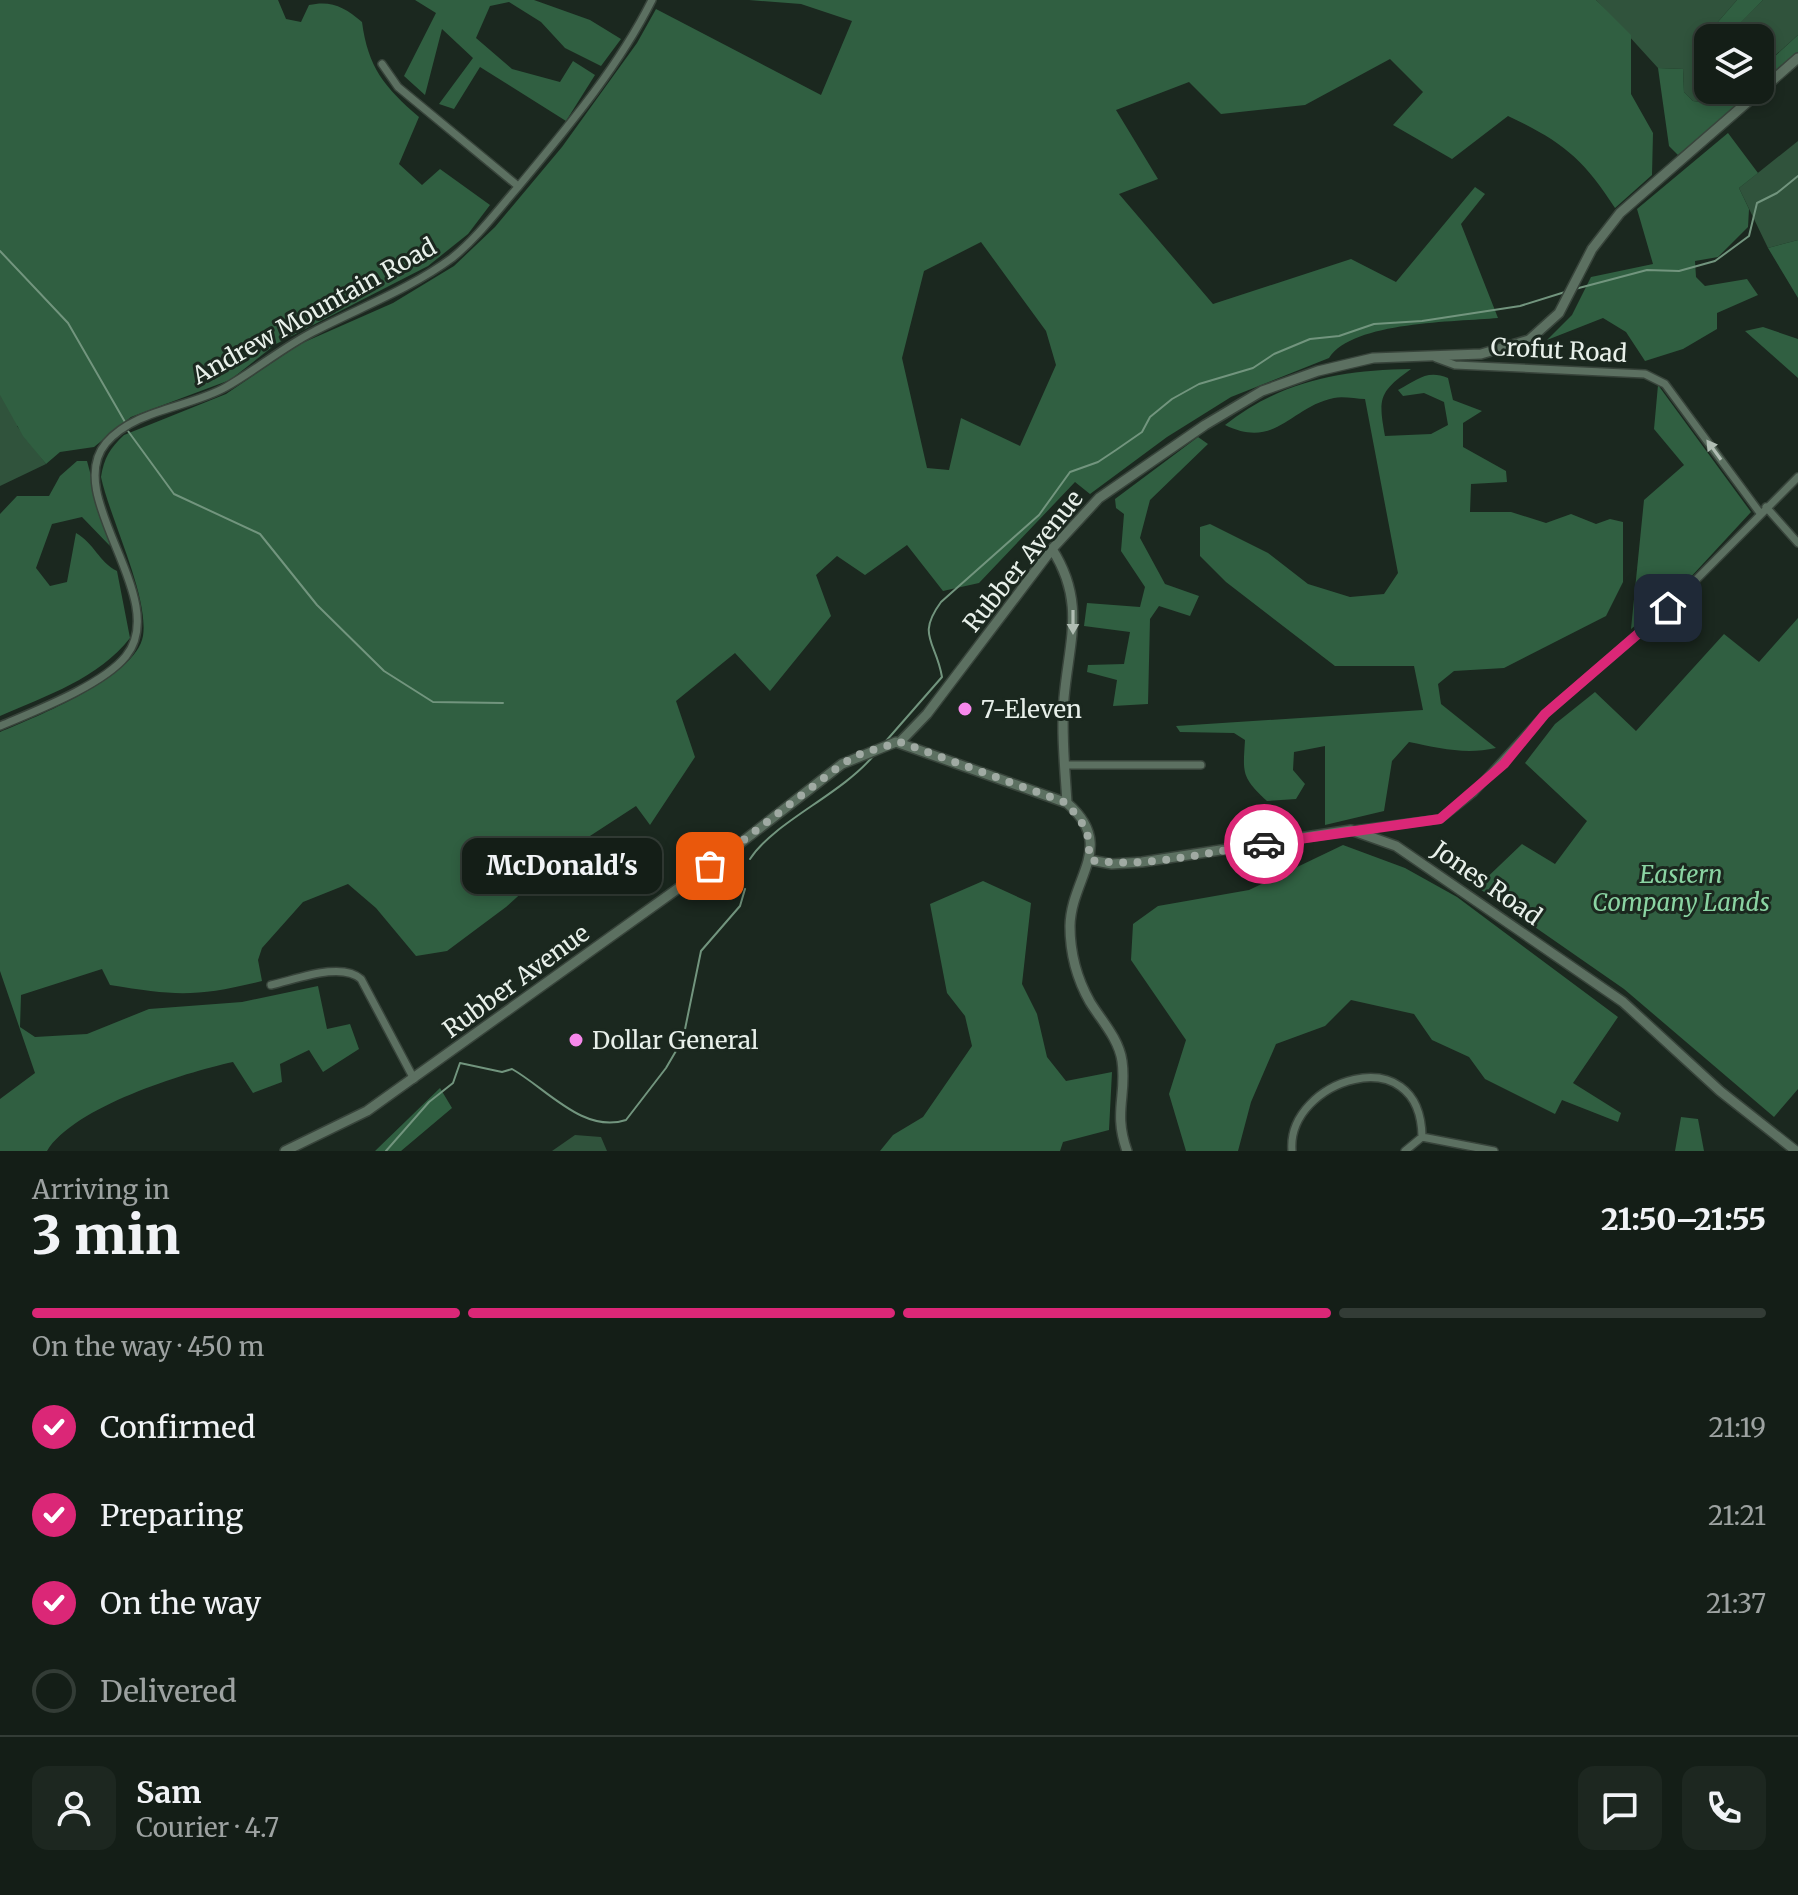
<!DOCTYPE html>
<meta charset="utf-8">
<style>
:root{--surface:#141e17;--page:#1d2720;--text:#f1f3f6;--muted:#9da2a1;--line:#333c36;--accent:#db2777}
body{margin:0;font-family:Merriweather,serif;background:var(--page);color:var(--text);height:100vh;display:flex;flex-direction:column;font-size:30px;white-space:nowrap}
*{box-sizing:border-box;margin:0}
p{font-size:26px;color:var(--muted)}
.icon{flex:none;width:44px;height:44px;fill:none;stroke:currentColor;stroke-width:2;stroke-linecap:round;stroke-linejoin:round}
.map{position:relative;height:1151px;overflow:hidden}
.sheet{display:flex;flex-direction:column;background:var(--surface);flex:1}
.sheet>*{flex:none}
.fabs{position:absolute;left:1694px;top:24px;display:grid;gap:16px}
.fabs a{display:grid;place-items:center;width:80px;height:80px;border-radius:16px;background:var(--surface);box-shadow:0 4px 12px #0003,0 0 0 2px var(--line);font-size:40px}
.pin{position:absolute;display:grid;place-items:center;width:68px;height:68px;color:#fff;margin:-34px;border-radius:16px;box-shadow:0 4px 12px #0006}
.courier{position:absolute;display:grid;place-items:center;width:80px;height:80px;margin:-40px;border:6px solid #db2777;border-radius:50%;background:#fff;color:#222;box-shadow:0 2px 10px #0007}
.bubble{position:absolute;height:56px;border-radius:16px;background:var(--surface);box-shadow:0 4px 12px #0003,0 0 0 2px var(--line);font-size:26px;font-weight:800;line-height:56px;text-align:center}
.overview em{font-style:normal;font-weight:800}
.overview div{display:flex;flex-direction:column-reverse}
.overview{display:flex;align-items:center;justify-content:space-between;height:136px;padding:0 32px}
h1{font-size:52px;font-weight:800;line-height:60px}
.bar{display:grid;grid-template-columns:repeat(4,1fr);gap:12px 8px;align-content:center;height:96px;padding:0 32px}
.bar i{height:10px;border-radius:6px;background:var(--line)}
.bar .on{background:var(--accent)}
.bar p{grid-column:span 4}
.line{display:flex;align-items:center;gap:20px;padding:0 32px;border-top:2px solid var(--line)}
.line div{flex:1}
.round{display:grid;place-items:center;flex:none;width:84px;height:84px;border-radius:16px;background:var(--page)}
ol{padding:0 32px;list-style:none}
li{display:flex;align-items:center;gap:24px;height:88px}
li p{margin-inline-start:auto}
li .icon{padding:8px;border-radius:50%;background:var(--accent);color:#fff;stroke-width:4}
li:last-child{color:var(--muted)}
li i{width:44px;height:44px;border:4px solid var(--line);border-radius:50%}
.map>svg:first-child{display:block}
</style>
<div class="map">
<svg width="1798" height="1151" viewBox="0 0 1798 1151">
<rect width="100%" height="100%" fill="#1b281f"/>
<path fill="#30533c" d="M1596 0H1737L1710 31 1708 90H1734L1716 104 1693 101 1684 92 1683 69 1658 68Z
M1763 0H1798V35L1760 69V38H1724Z
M1798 141V240L1768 248 1739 188Z
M0 377 27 417 17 426 46 464 0 486Z
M575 1135 601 1137 607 1151H552Z"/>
<path fill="#305f41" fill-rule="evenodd" d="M0 0H278L286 19 301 22 309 5C331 0 345 7 362 22 368 67 384 87 419 117L399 164 422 185 440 169 490 205 468 234 428 266 276 344 230 380 131 417 94 447 60 452 46 464 23 436 0 395Z
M415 0H534L590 20 621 39 601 66 565 48 541 22 509 2 490 6 476 38 512 69 560 82 573 61 595 75 566 121 480 67 454 109 439 104 473 58 442 29 425 95 404 76 436 13Z
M749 0H1596L1631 35V94L1653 133 1652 175 1615 208C1583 158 1561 141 1508 116L1452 159 1393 125 1423 92 1390 59 1305 105 1221 114 1189 82 1116 110 1158 179 1119 194 1213 304 1351 259 1396 282 1475 187 1485 194 1461 224 1498 318C1456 322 1353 321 1329 358L1231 397 1167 437 1090 494 1075 482 979 583 943 591 907 545 865 575 837 556 816 575 831 616 770 691 735 653 676 701 695 757 650 825 636 806 570 849 506 907 447 951 416 956 376 908 348 884 303 902 262 948 258 960 262 981C196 997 177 996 110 985L102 969 21 995 20 1027 35 1037 87 1034 149 1009 242 1002 318 986 327 1029 350 1024 359 1049 323 1072 309 1050 280 1064 282 1082 253 1093 233 1062C183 1073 74 1107 47 1151H0V1099L35 1073 0 971V732C36 717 136 677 143 636 149 596 110 519 101 477 104 458 110 448 124 435L226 394 300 344 393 303 454 266 495 227 562 147 637 43 656 9 821 95 852 21 801 4ZM981 242 1046 331 1056 365 1020 446 961 418 949 470 927 468 902 358 924 271Z
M1737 0H1763L1727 36 1709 38 1710 31Z
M1798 35V52L1773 74 1764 66Z
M1658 68 1683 69 1684 92 1693 101 1716 104 1734 90H1755L1678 155 1669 146Z
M1728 133 1758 173 1739 188 1749 209 1748 227 1718 257 1695 261 1696 277 1705 286 1747 279 1758 295 1717 313V329L1683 349 1645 361 1626 332 1603 318 1547 340 1572 315 1591 277 1653 264 1637 209Z
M1798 240V298L1768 248Z
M1763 327 1798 339V378L1745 331Z
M1411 369C1379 392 1378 398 1385 436L1431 434 1448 425 1444 402 1424 393 1403 396 1398 390C1417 380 1427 369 1448 378L1453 400 1482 411 1463 423V447L1506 471 1507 482 1471 484 1470 512H1511L1546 523 1571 514 1596 524 1610 519 1623 522V582L1606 616 1504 668 1454 671 1438 684 1441 704 1496 748C1465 755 1439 748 1409 742L1392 761 1384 811 1325 825V746L1294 752 1293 770 1305 784 1296 799 1267 801C1241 777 1243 773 1245 740L1234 733 1180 732 1176 726 1423 710 1414 666H1335L1226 582 1200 556V527L1210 524 1268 553 1308 584 1350 597 1384 594 1398 573 1365 399C1356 399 1343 396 1334 398 1290 407 1276 450 1225 425 1280 381 1342 370 1411 369Z
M1658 385 1751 512 1676 593 1631 629 1644 500 1684 465 1654 429Z
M1198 437 1208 444 1150 500 1140 538 1165 584 1199 596 1190 616 1159 606 1150 619 1148 704 1113 706 1117 680 1087 672 1088 665 1124 664 1130 632 1084 626 1087 603 1140 607 1145 587 1121 551 1124 514 1116 508 1115 499Z
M77 461H87L110 546 82 517 52 524 36 568 50 586 67 582 76 533C94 543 99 562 117 571L130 638C99 678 46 696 0 716V514L17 496H49L60 476Z
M1798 618V1089L1774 1117 1624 989 1477 887 1522 844 1555 864 1587 821 1525 763 1555 724 1595 692 1636 731 1724 634 1759 662Z
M1343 845 1405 868 1457 897 1618 1017 1573 1083 1621 1113 1618 1122 1562 1100 1555 1114 1485 1079 1469 1057 1432 1040 1414 1014 1351 1000 1325 1026 1276 1044 1251 1102 1238 1151H1186L1169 1094 1186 1040 1131 960 1133 924 1158 906 1249 890Z
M983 881 1031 903 1022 984 1037 1014 1047 1057 1066 1081 1112 1072 1109 1130 1063 1142 1060 1151H880L893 1135 923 1117 972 1046 965 1016 947 993 930 904Z
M440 1088 452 1108 401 1151H375Z
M1681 1117 1698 1119 1704 1151H1675Z"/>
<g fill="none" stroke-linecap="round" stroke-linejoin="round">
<path stroke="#72957e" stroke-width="2" d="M0 251 68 323 125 422
M1575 289 1647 270 1679 271 1715 261 1749 236 1757 203 1777 193 1798 176
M128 431 174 494 260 534 317 605 384 671 433 702 503 703
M886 741 942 677C936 641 916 636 941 602L1039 515 1070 472 1098 462 1116 450 1142 432 1150 417 1172 399 1199 384 1253 368 1274 354 1310 339 1339 336 1374 324 1422 321 1520 306 1565 292
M750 859C775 821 841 795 874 755
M386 1151 429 1102 453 1083 460 1063 502 1072 512 1069C546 1088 583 1134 626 1120L666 1068 683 1039 701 951 740 906 745 889"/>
<defs>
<path id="minor" d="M382 64 398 87 518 186
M1436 358 1455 365 1645 374 1665 384 1760 513
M1766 507 1798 543
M0 726C35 711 103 685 126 656 172 599 61 496 106 443 135 409 189 408 226 387 256 370 282 348 313 332 359 308 410 289 452 258 477 238 497 211 518 187 566 129 618 68 652 0
M1065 765H1201
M1354 830 1440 819 1474 792 1545 714 1668 608 1798 477
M271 985C295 980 341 961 361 979L414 1079
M1422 1137 1494 1151
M1292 1151C1286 1080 1421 1036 1422 1137L1405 1151"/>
<path id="tertiary" d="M1052 549C1086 602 1069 641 1064 698 1061 732 1065 769 1067 803
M900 742 927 714 1052 549 1099 498 1205 425 1262 391 1318 371 1373 358 1481 354 1529 340 1559 313 1592 249 1620 213 1798 58
M1090 860 1112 864 1142 862 1351 830 1396 846 1623 1002 1720 1091 1796 1151
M285 1151 367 1111 729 852 842 764 896 742 1067 803C1117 846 1071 877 1070 926 1070 952 1077 979 1090 1002 1101 1020 1119 1039 1122 1061 1127 1095 1113 1112 1127 1151"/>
</defs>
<use href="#minor" stroke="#38443b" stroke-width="10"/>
<use href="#tertiary" stroke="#38443b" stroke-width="12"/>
<use href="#minor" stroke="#5c7061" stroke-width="7"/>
<use href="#tertiary" stroke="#5c7061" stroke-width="9"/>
</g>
<defs><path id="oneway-solid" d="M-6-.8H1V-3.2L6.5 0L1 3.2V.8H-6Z" transform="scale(2)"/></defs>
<g fill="#b0bdb3">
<use href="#oneway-solid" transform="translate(1714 450) rotate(-126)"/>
<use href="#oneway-solid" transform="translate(1073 622) rotate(90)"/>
</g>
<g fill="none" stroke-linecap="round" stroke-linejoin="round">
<path stroke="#a0aaa3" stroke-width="8" stroke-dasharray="0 14.4" d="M710 866 842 764 862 753 900 742 1067 803 1087 830 1090 860C1147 869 1207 852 1264 844"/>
<path stroke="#db2777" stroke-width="10" d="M1264 844 1440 819 1504 764 1545 714 1668 608"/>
</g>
<g fill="#f788eb" stroke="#1b281f" stroke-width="3">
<circle cx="965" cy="709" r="8"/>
<circle cx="576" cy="1040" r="8"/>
</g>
<g text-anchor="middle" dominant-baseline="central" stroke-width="6" stroke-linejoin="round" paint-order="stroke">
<g font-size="24" fill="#e8f0ea" stroke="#1b281f">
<text transform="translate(314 311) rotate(-29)">Andrew Mountain Road</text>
<text transform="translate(1559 350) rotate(3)">Crofut Road</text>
<text transform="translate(1023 561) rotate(-51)">Rubber Avenue</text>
<text transform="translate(1487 883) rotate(35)">Jones Road</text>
<text transform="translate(516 981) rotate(-36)">Rubber Avenue</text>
</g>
<g font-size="24" fill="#e8f0ea" stroke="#1b281f" text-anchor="start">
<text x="981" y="709">7-Eleven</text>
<text x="592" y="1040">Dollar General</text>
</g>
<g font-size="24" font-style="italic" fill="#8ad4a2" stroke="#1b281f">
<text x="1681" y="874">Eastern<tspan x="1681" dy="28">Company Lands</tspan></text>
</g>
</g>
</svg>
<div class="fabs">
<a><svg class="icon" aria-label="layers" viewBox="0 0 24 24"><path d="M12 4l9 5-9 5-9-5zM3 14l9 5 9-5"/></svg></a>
</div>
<div class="pin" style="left:710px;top:866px;background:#ea580c"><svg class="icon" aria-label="bag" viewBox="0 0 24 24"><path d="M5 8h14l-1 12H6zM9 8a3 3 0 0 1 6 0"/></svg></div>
<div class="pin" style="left:1668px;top:608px;background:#1f2937"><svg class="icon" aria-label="home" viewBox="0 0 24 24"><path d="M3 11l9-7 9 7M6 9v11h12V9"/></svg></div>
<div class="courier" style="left:1264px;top:844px"><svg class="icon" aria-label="car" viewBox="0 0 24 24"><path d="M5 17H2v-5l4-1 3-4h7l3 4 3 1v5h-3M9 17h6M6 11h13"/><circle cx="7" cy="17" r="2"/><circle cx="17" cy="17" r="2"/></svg></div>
<div class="bubble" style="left:462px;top:838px;width:200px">McDonald's</div>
</div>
<section class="sheet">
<div class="overview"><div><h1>3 min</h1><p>Arriving in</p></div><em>21:50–21:55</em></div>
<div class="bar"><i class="on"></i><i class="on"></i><i class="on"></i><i></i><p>On the way · 450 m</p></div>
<ol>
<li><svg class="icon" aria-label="check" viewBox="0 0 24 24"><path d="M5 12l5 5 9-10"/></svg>Confirmed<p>21:19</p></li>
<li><svg class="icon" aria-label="check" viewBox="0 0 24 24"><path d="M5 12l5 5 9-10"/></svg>Preparing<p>21:21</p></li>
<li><svg class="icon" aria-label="check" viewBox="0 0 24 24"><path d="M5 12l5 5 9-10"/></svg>On the way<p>21:37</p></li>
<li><i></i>Delivered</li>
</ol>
<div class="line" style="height:144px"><a class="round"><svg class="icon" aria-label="person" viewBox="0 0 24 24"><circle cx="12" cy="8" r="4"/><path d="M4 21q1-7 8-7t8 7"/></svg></a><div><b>Sam</b><p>Courier · 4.7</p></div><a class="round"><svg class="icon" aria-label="chat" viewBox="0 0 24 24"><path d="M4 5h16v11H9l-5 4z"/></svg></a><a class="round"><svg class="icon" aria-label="phone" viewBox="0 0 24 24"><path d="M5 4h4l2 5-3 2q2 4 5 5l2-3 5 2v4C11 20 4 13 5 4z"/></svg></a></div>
</section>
